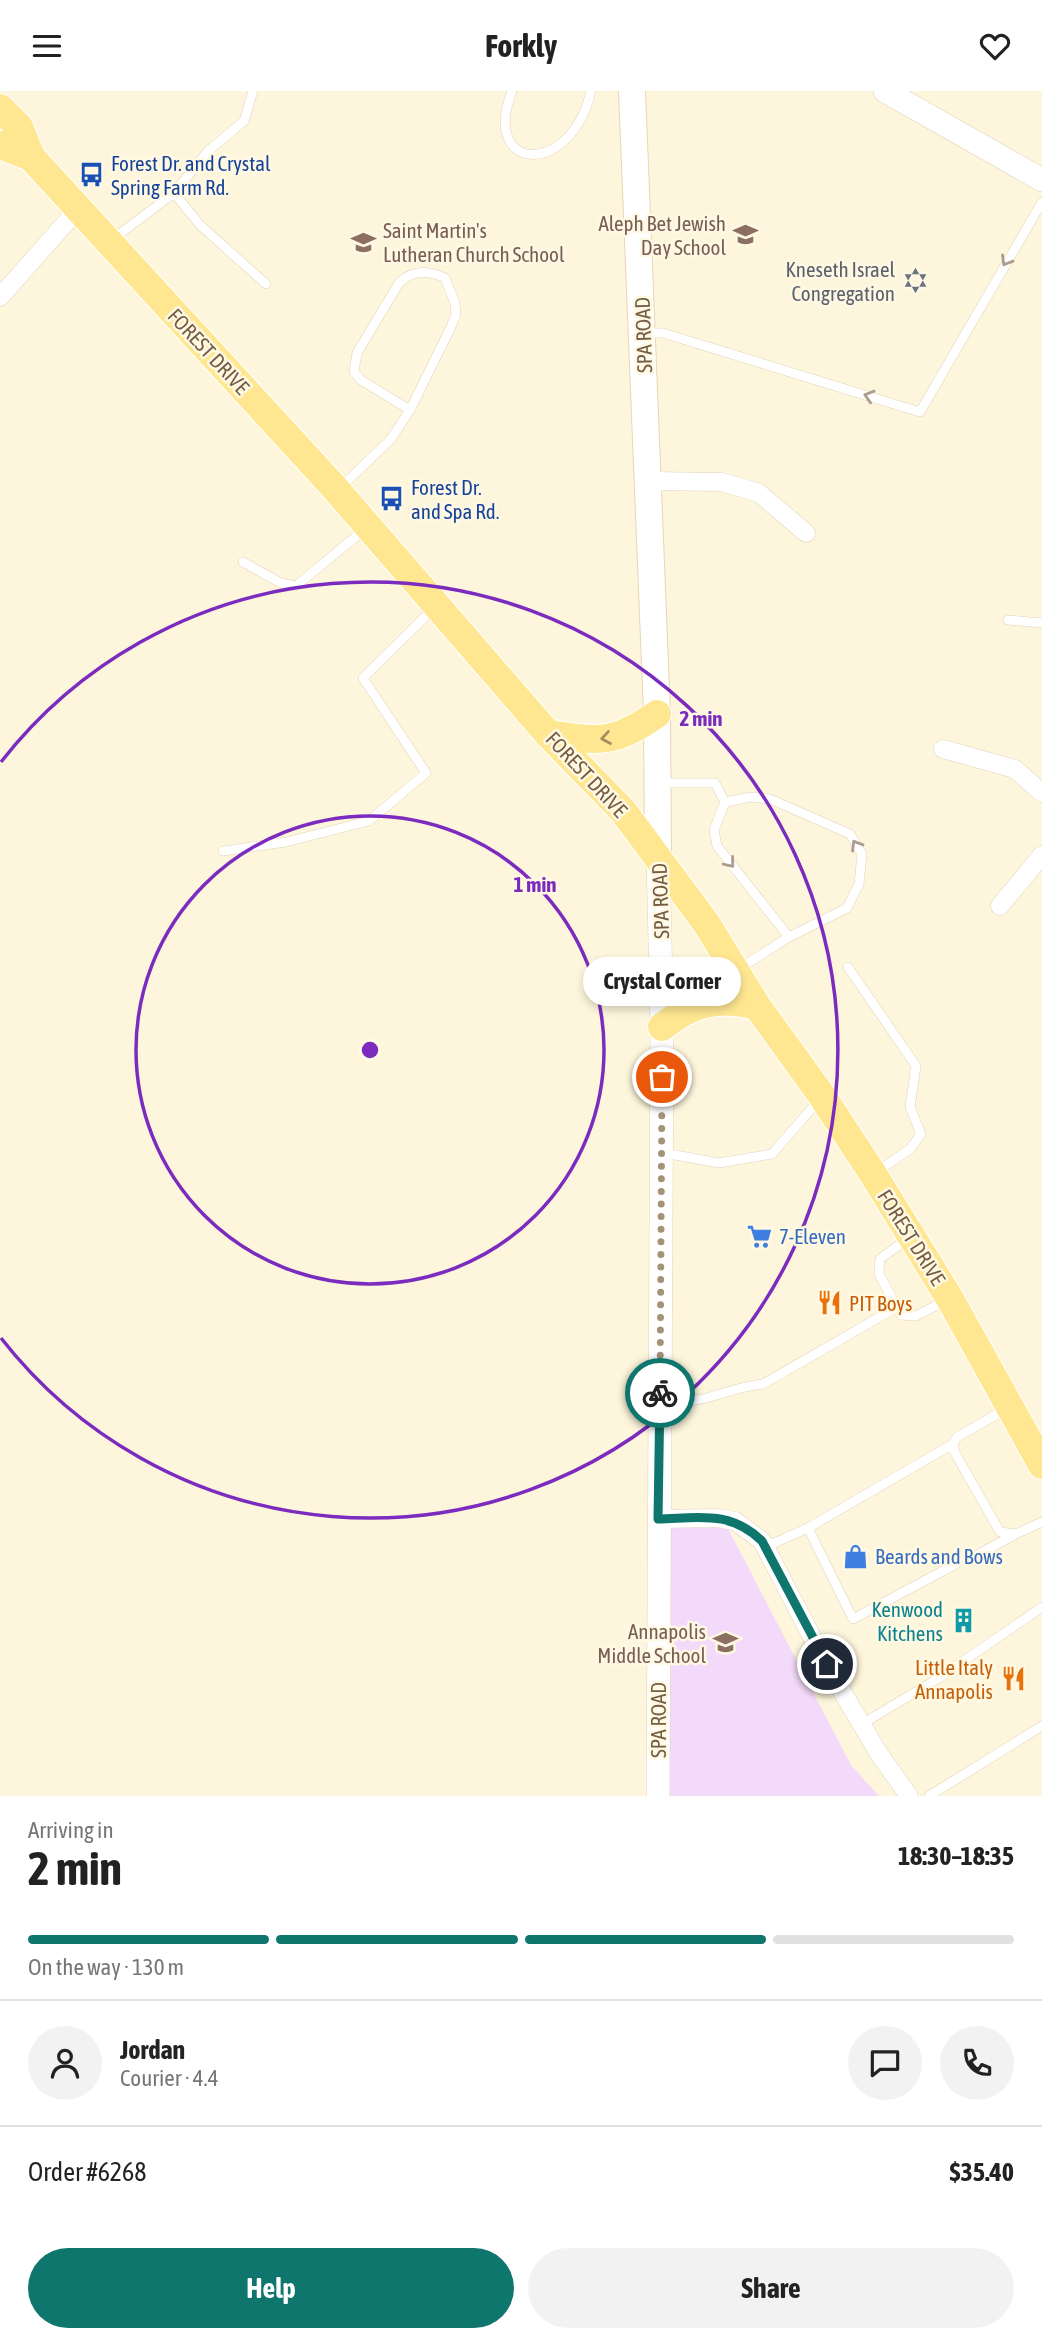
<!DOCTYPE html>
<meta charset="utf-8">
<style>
:root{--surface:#fff;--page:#f2f2f2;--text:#222;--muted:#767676;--line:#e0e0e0;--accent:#0f766e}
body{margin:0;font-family:"Asap Condensed",sans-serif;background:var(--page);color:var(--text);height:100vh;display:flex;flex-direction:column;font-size:26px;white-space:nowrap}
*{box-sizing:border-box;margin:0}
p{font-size:23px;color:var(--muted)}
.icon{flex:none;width:38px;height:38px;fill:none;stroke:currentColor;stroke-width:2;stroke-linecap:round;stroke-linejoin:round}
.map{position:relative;height:1705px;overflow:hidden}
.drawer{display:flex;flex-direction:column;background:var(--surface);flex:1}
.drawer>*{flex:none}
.pin{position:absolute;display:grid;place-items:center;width:60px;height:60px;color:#fff;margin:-30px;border:4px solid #fff;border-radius:50%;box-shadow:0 2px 7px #0007}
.courier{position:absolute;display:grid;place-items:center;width:70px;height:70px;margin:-35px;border:5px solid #0f766e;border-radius:50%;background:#fff;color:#222;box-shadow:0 2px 9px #0007}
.bubble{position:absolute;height:49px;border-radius:24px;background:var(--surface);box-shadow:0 4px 10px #0003;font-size:23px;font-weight:700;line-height:49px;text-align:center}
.summary em{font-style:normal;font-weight:700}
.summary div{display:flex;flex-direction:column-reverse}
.summary{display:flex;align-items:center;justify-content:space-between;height:119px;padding:0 28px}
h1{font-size:46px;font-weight:700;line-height:52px}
.bar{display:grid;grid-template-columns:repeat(4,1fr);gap:10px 7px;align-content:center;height:84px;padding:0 28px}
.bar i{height:9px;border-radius:5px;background:var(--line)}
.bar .active{background:var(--accent)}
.bar p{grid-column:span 4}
.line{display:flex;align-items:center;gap:18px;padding:0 28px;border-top:2px solid var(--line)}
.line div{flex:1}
.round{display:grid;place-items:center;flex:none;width:74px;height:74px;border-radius:37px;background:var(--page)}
.primary-button{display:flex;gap:14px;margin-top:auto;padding:14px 28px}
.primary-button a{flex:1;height:80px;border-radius:42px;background:var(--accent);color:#fff;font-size:28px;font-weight:700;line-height:80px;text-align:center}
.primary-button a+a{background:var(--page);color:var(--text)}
header{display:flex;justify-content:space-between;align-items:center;height:91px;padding:0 28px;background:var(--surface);font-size:32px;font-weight:700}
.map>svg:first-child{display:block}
</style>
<header><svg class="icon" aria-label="menu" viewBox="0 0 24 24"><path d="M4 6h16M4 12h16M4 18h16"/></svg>Forkly<svg class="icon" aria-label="heart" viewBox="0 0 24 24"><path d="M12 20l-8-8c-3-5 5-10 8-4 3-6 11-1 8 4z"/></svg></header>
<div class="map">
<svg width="1042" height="1705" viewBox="0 0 1042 1705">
<rect width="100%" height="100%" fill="#fef6dc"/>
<path fill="#f3d9fa" d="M693 1418 722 1426 851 1674 879 1705H659L669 1431Z"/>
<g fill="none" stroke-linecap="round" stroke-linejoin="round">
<defs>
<path id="service" d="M512 0C480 82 571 87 591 0
M174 102 208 60 244 30 253 0
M113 148 174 102 200 134 266 193
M644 242H663L920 321 1042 111
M341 396 391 348 410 319 450 238 456 224 455 212 445 187C428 179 412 179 399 192L357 262 354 281 361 289 410 319
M243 471 281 492 296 495 365 438
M1008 529 1042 532
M661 692H715L725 711 714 739 717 755 789 846 847 817 859 793 862 763 850 743 770 708 751 706 725 711
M223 760 286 751 369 730 426 682 363 587 433 518
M848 876 916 975 910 1016 921 1043 910 1058 875 1082
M737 879 789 846
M664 1062 719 1072 772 1063 819 1009
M907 1148 880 1168 879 1183 901 1224 916 1225 945 1210
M660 1308C703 1317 722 1297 763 1293L897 1216
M1006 1318 957 1346 953 1353 955 1362 1000 1441 1016 1443 1042 1431
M953 1353 808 1437 853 1528 956 1473
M765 1456 808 1437
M975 1465 1014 1444
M862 1633 939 1587 1042 1516
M929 1705 1042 1635"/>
<path id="minor" d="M0 206 78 118
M649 390 722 391 759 402 806 442
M943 658 1015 678 1042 702
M1000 815 1042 764
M658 1428 717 1427 735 1430 762 1450 826 1573 879 1663 909 1705"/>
<path id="tertiary" d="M885 0 1042 89
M658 1705 662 936 658 765"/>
<path id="secondary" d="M632 0 657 623 658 765"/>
<path id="primary" d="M0 17 19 36 31 66 333 395 548 643 623 720 706 832 757 915 822 1005 873 1083 950 1208 1042 1374
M0 54 31 66
M548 643C601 650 612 654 657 623
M662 936C693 911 719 905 757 915"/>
</defs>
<use href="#service" stroke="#e2d2b8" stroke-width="10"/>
<use href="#minor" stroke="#e2d2b8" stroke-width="19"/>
<use href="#tertiary" stroke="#e2d2b8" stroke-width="24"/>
<use href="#secondary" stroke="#e8d5b5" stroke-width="28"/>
<use href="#primary" stroke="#fff" stroke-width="30"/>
<use href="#service" stroke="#fff" stroke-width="9"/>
<use href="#minor" stroke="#fff" stroke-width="18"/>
<use href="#tertiary" stroke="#fff" stroke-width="23"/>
<use href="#secondary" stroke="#fff" stroke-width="26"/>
<use href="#primary" stroke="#ffe792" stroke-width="28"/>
</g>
<defs><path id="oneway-chevron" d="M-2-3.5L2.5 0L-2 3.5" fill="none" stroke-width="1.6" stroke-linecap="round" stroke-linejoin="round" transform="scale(1.75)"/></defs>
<g stroke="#ac9e8f">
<use href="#oneway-chevron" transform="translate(1006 170) rotate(121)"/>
<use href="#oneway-chevron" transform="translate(869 305) rotate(-163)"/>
<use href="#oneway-chevron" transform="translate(856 754) rotate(-121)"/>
<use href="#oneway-chevron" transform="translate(730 772) rotate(51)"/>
</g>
<use stroke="#a58d5f" href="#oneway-chevron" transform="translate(606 647) rotate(171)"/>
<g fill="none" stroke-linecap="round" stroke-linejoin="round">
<path stroke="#a49379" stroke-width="7" stroke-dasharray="0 12.6" d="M660 1302 662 986"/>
<path stroke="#0f766e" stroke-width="9" d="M660 1302 658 1428C699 1427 730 1419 762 1450L827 1573"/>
</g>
<g fill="none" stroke="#7b2cbf" stroke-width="3.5">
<circle cx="370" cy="959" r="234"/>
<path d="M1 671A468 468 0 1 1 1 1247"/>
</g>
<defs>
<symbol id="bus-bare" viewBox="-9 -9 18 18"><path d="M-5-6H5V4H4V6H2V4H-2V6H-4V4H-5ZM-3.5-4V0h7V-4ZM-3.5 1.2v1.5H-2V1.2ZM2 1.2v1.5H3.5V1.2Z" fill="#1a4fb4" stroke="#fff9e4" stroke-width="2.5" paint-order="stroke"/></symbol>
<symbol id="school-bare" viewBox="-9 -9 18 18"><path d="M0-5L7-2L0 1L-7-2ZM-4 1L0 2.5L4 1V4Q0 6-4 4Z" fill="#8d6e63" stroke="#fff9e4" stroke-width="2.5" paint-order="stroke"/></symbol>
<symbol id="synagogue-bare" viewBox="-9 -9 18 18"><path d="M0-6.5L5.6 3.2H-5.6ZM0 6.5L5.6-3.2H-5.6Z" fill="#6b7280" stroke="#fff9e4" stroke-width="2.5" paint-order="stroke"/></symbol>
<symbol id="supermarket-bare" viewBox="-9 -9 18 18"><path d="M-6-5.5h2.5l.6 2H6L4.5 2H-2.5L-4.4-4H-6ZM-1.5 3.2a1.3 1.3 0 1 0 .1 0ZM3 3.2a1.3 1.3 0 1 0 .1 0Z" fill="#3f7fe0" stroke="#fff9e4" stroke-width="2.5" paint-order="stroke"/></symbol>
<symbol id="restaurant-bare" viewBox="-9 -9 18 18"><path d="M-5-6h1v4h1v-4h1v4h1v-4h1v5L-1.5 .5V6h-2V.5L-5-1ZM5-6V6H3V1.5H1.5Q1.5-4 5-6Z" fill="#e8710a" stroke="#fff9e4" stroke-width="2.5" paint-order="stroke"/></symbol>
<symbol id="shop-bare" viewBox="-9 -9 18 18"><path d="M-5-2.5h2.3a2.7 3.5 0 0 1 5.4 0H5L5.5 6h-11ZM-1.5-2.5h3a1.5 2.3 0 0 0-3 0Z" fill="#3f7fe0" stroke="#fff9e4" stroke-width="2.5" paint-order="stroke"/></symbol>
<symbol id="building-bare" viewBox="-9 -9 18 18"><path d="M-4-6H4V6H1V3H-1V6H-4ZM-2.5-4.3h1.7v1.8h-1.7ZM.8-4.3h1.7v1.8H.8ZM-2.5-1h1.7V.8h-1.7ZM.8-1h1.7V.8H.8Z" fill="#0f9aa8" stroke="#fff9e4" stroke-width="2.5" paint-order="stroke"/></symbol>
</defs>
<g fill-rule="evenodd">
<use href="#bus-bare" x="74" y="66" width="35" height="35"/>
<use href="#school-bare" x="728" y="126" width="35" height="35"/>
<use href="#school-bare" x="346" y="134" width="35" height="35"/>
<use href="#synagogue-bare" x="898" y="172" width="35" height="35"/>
<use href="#bus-bare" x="374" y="390" width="35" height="35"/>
<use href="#supermarket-bare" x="742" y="1128" width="35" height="35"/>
<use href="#restaurant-bare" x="812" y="1194" width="35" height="35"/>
<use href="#shop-bare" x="838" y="1448" width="35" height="35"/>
<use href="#building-bare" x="946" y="1512" width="35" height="35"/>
<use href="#school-bare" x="708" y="1534" width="35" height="35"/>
<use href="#restaurant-bare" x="996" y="1570" width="35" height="35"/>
</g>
<g text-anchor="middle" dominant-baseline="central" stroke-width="5" stroke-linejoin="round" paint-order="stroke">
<g font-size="21" fill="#164399" stroke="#fff9e4" text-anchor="start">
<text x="111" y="72">Forest Dr. and Crystal<tspan x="111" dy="24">Spring Farm Rd.</tspan></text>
<text x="411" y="396">Forest Dr.<tspan x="411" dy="24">and Spa Rd.</tspan></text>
</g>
<g font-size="21" fill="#785e54" stroke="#fff9e4" text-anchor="end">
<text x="726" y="132">Aleph Bet Jewish<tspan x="726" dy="24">Day School</tspan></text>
<text x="383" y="139" text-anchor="start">Saint Martin's<tspan x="383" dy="24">Lutheran Church School</tspan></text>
<text x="706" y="1540">Annapolis<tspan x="706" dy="24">Middle School</tspan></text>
</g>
<g font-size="21" fill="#5b616d" stroke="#fff9e4" text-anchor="end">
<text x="895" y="178">Kneseth Israel<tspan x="895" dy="24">Congregation</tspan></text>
</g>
<g font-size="21" fill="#745d44" stroke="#fff9e4">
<text transform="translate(643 244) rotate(-92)">SPA ROAD</text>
<text transform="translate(209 260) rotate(47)">FOREST DRIVE</text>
<text transform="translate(587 683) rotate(47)">FOREST DRIVE</text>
<text transform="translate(660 810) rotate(-92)">SPA ROAD</text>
<text transform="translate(912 1146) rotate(58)">FOREST DRIVE</text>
<text transform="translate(658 1629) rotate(-90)">SPA ROAD</text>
</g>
<g font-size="21" fill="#366cbe" stroke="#fff9e4" text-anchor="start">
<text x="779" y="1145">7-Eleven</text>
<text x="875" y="1465">Beards and Bows</text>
</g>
<g font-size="21" fill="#c56008" stroke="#fff9e4" text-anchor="start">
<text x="849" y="1212">PIT Boys</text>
<text x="993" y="1576" text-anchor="end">Little Italy<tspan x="993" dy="24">Annapolis</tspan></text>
</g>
<g font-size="21" fill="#0d838f" stroke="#fff9e4" text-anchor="end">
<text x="943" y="1518">Kenwood<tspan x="943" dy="24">Kitchens</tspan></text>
</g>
</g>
<circle cx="370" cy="959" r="10" fill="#7b2cbf" stroke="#fff9e4" stroke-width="3.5"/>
<g font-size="21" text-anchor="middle" font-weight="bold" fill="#7b2cbf" stroke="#fff9e4" stroke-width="5" stroke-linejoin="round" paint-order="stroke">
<text x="701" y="635">2 min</text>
<text x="535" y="801">1 min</text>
</g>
</svg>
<div class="pin" style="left:662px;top:986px;background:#ea580c"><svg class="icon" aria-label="bag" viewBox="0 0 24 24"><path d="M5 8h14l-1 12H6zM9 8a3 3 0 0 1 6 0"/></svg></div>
<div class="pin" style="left:827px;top:1573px;background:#1f2937"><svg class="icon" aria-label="home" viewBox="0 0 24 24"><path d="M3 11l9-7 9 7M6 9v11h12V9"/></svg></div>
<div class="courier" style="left:660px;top:1302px"><svg class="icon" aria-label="bike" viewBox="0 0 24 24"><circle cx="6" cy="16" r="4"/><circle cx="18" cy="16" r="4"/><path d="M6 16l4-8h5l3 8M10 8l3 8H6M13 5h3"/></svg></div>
<div class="bubble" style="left:583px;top:866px;width:158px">Crystal Corner</div>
</div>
<section class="drawer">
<div class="summary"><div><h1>2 min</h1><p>Arriving in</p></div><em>18:30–18:35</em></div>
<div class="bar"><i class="active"></i><i class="active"></i><i class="active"></i><i></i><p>On the way · 130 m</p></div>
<div class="line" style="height:126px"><a class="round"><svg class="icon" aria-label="person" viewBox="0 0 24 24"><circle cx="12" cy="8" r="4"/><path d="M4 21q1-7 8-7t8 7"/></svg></a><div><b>Jordan</b><p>Courier · 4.4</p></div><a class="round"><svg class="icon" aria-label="chat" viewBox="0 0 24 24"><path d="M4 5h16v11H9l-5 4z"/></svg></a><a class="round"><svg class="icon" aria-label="phone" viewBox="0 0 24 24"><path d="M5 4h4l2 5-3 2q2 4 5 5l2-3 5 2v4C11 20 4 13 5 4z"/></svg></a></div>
<div class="line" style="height:91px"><div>Order #6268</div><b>$35.40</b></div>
<div class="primary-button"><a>Help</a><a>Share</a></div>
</section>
